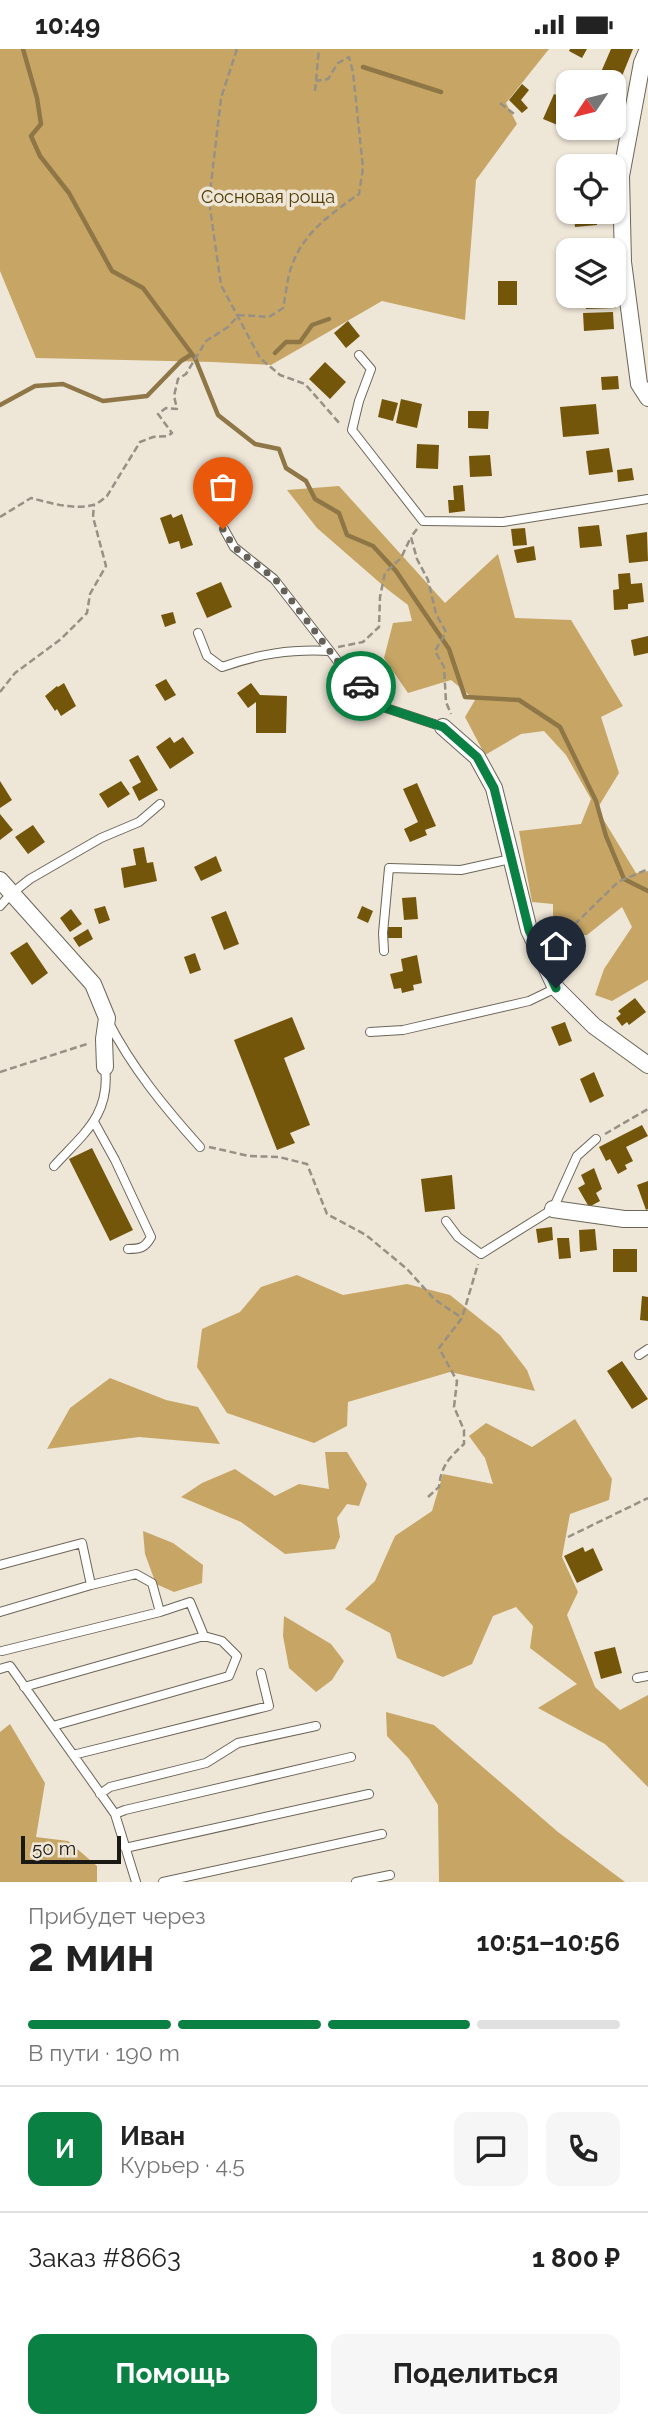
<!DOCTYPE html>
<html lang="ru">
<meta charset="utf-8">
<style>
:root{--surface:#fff;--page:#f6f6f6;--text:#222;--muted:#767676;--line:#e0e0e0;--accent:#0b8043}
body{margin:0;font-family:Raleway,sans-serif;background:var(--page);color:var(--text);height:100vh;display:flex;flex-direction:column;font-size:26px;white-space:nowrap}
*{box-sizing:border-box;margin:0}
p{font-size:23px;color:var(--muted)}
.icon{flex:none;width:38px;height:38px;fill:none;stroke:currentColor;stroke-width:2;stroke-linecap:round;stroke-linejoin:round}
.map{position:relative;height:1833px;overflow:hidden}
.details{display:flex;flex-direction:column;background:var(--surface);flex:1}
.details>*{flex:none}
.needle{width:46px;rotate:235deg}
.controls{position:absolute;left:556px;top:21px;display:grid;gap:14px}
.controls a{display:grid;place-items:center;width:70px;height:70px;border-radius:14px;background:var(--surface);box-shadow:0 2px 5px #0004;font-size:35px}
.scale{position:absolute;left:21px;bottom:18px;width:100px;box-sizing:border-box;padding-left:7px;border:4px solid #1b1914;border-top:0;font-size:19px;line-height:24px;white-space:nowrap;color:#1b1914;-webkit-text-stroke:5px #eee6d7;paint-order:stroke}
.pin{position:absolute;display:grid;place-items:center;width:60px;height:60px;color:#fff;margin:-72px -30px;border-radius:50% 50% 50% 0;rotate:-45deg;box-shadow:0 0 7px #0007}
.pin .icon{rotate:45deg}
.courier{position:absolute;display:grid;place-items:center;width:70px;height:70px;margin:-35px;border:5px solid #0b8043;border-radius:50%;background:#fff;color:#222;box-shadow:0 2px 9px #0007}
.headline em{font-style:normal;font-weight:700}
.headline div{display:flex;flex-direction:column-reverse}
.headline{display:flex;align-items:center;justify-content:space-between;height:119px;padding:0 28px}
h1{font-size:46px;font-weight:700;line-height:52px}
.bar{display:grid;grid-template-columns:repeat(4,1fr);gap:10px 7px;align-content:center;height:84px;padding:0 28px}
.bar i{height:9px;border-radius:5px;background:var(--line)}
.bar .current{background:var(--accent)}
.bar p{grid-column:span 4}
.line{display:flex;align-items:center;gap:18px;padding:0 28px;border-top:2px solid var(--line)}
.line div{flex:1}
.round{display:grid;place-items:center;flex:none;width:74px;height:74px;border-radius:14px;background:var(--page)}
.primary-button{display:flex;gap:14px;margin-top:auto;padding:14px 28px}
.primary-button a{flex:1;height:80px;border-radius:14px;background:var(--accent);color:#fff;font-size:28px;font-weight:700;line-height:80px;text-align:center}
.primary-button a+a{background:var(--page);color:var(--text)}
.status{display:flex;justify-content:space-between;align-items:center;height:49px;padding:0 35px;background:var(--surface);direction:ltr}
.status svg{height:19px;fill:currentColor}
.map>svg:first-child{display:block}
</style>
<div class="status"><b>10:49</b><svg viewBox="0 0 49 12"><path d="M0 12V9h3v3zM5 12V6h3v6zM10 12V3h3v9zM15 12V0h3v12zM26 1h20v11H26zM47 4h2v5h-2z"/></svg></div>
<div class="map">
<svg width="648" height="1833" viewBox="0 0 648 1833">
<rect width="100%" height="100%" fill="#eee6d7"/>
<path fill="#c7a665" d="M0 0H549L506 54 517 75 476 131 465 271 382 252 271 316 213 313 36 309 0 222Z
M339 437 445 554 498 505 515 569 571 571 623 657 601 668 619 724 597 760 636 824 648 822V931L612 952 595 946 604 920 632 878 622 858 587 886 553 887V855L532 853 519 782 581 775 591 750 566 706 544 682 521 685 485 706 465 668 475 651 451 631 408 644 384 609 393 574 412 572 408 556 387 540 317 479 287 441Z
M297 1226 343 1246 407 1235 450 1246 500 1286 527 1321 535 1342 450 1323 348 1353 347 1377 314 1394 227 1364 197 1318 202 1280 240 1263 261 1238Z
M110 1329 166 1351 198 1358 220 1395 139 1388 47 1400 70 1359Z
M575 1370 612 1430 609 1451 570 1465 562 1508 578 1543 567 1566 595 1638 620 1661 648 1646V1738L605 1695 538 1659 577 1635 530 1599 533 1577 516 1558 493 1567 472 1615 443 1628 397 1609 390 1584 345 1560 375 1532 395 1487 432 1462 443 1425 493 1435 485 1409 469 1387 486 1374 532 1398Z
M325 1403H347L367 1435 359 1457 347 1455 337 1469 340 1488 335 1500 285 1505 241 1473 181 1448 202 1434 235 1420 275 1447 299 1435 329 1440Z
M143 1482 173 1494 203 1516 202 1534 174 1543 156 1535 145 1505Z
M284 1567 331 1595 344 1612 332 1631 316 1643 289 1619 283 1587Z
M386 1663 434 1676 558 1783 625 1833H439L438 1756 409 1710 387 1687Z
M10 1675 45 1734 36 1788 68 1792 97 1817V1833H0V1683Z"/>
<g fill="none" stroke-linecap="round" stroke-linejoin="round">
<path stroke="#8e7647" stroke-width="4.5" d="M23 0 37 49 41 75 31 87 40 107 69 144 112 222 143 239 195 309 218 366 255 395 279 400 286 419 306 432 315 450 339 464 347 486 373 497 396 522 449 600 465 648 519 651 560 678 596 752 606 787 624 830 648 842
M363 18 441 43
M275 304 286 293H300L312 276 329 270
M0 356 35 337 63 335 103 352 147 347 181 312 192 305"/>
</g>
<path fill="#74560b" d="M570 0H587L582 9 569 2Z
M611 0H633L618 37 614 36V33L598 30Z
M522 35 529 41 521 51 528 59 522 64 509 51Z
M554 45 569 51V79H573L572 82 543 70Z
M574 163H596L597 176 575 178Z
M498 232H517V256H498Z
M585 247H615L616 259 586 260Z
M613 263 614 280 584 282 583 264Z
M348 272 360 287 346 299 334 284Z
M325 313 346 333 330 350 309 330Z
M618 327 619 340 602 341 601 328Z
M382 350 398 354 393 372 378 368Z
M401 350 422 355 417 379 396 374Z
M596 355 599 385 563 388 560 358Z
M468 362H489L488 380 468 379Z
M417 395 439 396 438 420 416 419Z
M609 399 613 423 589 426 586 402Z
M490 406 492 427 470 428 469 407Z
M632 419 634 431 618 433 617 421Z
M463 436 465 462 449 464 448 451H454L453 437Z
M171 465 173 469 182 465 193 496 181 500 179 492 169 495 160 469Z
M599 476 602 497 580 499 578 478Z
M525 479 527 496 513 497 511 480Z
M647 483 648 512 629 514 626 486Z
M534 497 536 511 517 514 514 501Z
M630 524 631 535 642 534 644 553 628 555V560L614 561 613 541 619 540 618 525Z
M221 533 232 558 207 569 196 544Z
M173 563 176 574 165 578 161 566Z
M648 587V604L634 607 631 591Z
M166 630 176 646 165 652 155 636Z
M64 634 76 657 61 667 57 660 55 662 45 647 57 637 58 638Z
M251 634 260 646 287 647 286 684H256V653L248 659 237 644Z
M170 688 174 694 183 688 194 704 170 720 156 698Z
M138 706 158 741 139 752 132 738 141 733 129 711Z
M0 732 12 751 0 759Z
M121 732 130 745 108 759 99 745Z
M417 734 436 777 425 781 427 786 410 793 404 780 418 773 403 740Z
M0 765 13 781 0 791Z
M33 776 45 793 28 805 15 788Z
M144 798 147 814 153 813 157 832 124 839 121 819 136 816 133 800Z
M216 807 222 822 201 832 194 818Z
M416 848 418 870 404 871 402 849Z
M105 857 110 871 99 875 94 860Z
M362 857 373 862 368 874 357 869Z
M71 860 82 875 70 883 60 869Z
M226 862 239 895 224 901 211 868Z
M387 878H402V889H387Z
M88 880 93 890 79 898 73 889Z
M27 893 48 924 32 936 10 904Z
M195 904 201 921 190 925 184 908Z
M417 906 422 934 413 936 414 941 402 944 401 939 394 940 390 925 403 922 401 910Z
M635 949 646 963 629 976 627 973 622 977 616 969 621 965 618 962Z
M292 968 305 1000 284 1009 310 1076 290 1084 295 1094 277 1101 234 991Z
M565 973 572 992 559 997 551 978Z
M594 1023 604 1047 590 1054 580 1030Z
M642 1076 648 1087 626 1098 633 1112 625 1116 627 1120 618 1125 610 1110 606 1112 599 1098Z
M92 1099 133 1181 110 1192 69 1110Z
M594 1119 602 1140 596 1144 600 1152 589 1158 578 1139 585 1135 581 1126Z
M452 1126 455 1160 425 1163 421 1130Z
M648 1132V1160L646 1161 637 1136Z
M552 1178 553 1191 538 1194 536 1180Z
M595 1180 597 1201 580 1203 579 1181Z
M557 1189H569L571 1209 559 1210Z
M613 1200H637V1223H613Z
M642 1247 648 1248V1272L640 1271Z
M622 1312 648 1350 632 1360 607 1322Z
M583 1498 585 1503 593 1499 603 1521 577 1534 564 1507Z
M615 1598 622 1624 601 1630 594 1603Z"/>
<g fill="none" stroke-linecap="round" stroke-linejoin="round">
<defs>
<path id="service" d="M359 306 371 320 359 352 352 381 423 472 503 473 648 450
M224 480 234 498 274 530 330 602
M198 584 207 607 222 618C259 605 290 600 330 602L342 618 383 658 443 678
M0 857 11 845 30 830 101 789 139 773 160 755
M384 902 383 884 389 819 461 821 511 810
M108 972C132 1019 165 1059 200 1098
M370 983 403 981 529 952 556 939
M94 1073 115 1111 151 1188C145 1199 140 1200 128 1200
M54 1117C83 1085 111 1066 105 1018
M446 1172 458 1188 481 1205 553 1160 577 1107 596 1090
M639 1306 648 1300
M0 1516 82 1494 91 1536 136 1525 152 1534 160 1563
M0 1563 91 1536
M2 1602 160 1563 190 1553 204 1587 222 1592 237 1607 229 1627 53 1677
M0 1620 10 1617 115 1765 136 1833
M637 1629 648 1627
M24 1638 204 1587
M73 1706 269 1657 261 1624
M100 1745 110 1738 206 1714 238 1694 316 1677
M115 1765 125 1761 351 1708
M125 1799 369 1745
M163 1833 382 1785
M356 1833 390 1826"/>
<path id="minor" d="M648 0 642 14 621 127 623 213 639 335 648 349
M443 678 477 708 494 739 529 881 556 939 594 977 648 1016
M0 831 93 935 107 969 104 990 105 1018
M553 1160 624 1170H648"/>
</defs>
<use href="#service" stroke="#6c6659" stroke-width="10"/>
<use href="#minor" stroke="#6c6659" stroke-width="18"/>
<path stroke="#969085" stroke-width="2.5" stroke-dasharray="7 3.5" stroke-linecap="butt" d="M237 0 221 49 209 152 221 236 260 309 280 326 305 335 341 376
M315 42 319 0
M500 54 514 65
M0 468 31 449C50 454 73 461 93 456 98 455 103 450 107 447L140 393 153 388 168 387 172 384 158 365 166 359 177 360 174 347 178 330 186 325 206 292 228 278 239 266 269 268 283 259C286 246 287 229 292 216 304 183 332 164 359 145L363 119 353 23 349 8 338 14 328 30 316 32
M417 480 411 488 417 510 428 531 436 565 446 583 435 602 444 618 446 653 451 665
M338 598 363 593 379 578 380 548 385 524 401 509 411 488
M0 643 15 624 61 590 87 564 90 545 106 517 93 468 94 456
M543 880 575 875 618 833 648 820
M0 1023 90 994
M605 1085 648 1060
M209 1098 249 1107 279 1108 307 1115 327 1165 366 1186 407 1220 434 1250 462 1269
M428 1448 439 1438C441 1417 449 1409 464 1395V1381L454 1358 457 1332 439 1299 462 1269 478 1215
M568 1488 648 1449"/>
<use href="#service" stroke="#fff" stroke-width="8"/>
<use href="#minor" stroke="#fff" stroke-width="16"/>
</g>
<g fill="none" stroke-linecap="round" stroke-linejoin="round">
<path stroke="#656158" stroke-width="7" stroke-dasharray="0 12.6" d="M223 480 234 498 275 530 342 618 361 637"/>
<path stroke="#0b8043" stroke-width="9" d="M361 637 383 658 443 678 477 708 494 739 529 881 556 939"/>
</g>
<g text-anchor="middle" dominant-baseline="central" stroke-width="7" stroke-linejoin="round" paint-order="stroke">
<g font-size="18" fill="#523c04" stroke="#eee6d7">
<text x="268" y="147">Сосновая роща</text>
</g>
</g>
</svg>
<div class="controls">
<a><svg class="needle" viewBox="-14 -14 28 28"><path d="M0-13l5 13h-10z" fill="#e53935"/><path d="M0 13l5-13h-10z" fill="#767676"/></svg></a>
<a><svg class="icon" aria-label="locate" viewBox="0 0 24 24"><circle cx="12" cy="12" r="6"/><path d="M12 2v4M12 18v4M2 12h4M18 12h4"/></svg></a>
<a><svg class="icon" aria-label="layers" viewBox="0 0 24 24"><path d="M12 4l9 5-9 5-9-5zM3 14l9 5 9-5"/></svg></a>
</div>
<div class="scale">50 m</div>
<div class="pin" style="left:223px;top:480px;background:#ea580c"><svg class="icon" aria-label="bag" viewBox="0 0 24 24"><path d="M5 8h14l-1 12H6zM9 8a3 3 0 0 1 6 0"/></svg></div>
<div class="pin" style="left:556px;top:939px;background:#1f2937"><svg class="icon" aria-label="home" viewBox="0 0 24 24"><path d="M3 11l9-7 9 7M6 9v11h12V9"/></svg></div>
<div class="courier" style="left:361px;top:637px"><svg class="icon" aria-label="car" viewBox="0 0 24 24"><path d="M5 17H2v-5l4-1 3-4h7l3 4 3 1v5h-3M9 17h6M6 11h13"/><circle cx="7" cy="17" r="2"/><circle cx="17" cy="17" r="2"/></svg></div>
</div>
<section class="details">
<div class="headline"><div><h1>2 мин</h1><p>Прибудет через</p></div><em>10:51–10:56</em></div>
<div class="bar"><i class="current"></i><i class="current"></i><i class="current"></i><i></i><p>В пути · 190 m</p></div>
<div class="line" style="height:126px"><b class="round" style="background:var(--accent);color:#fff">И</b><div><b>Иван</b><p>Курьер · 4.5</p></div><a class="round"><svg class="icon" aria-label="chat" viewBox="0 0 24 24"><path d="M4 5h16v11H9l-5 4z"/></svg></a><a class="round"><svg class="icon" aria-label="phone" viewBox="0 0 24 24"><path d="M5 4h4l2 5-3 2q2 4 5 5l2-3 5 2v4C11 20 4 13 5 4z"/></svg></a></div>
<div class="line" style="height:91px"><div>Заказ #8663</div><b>1 800 ₽</b></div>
<div class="primary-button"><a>Помощь</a><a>Поделиться</a></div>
</section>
